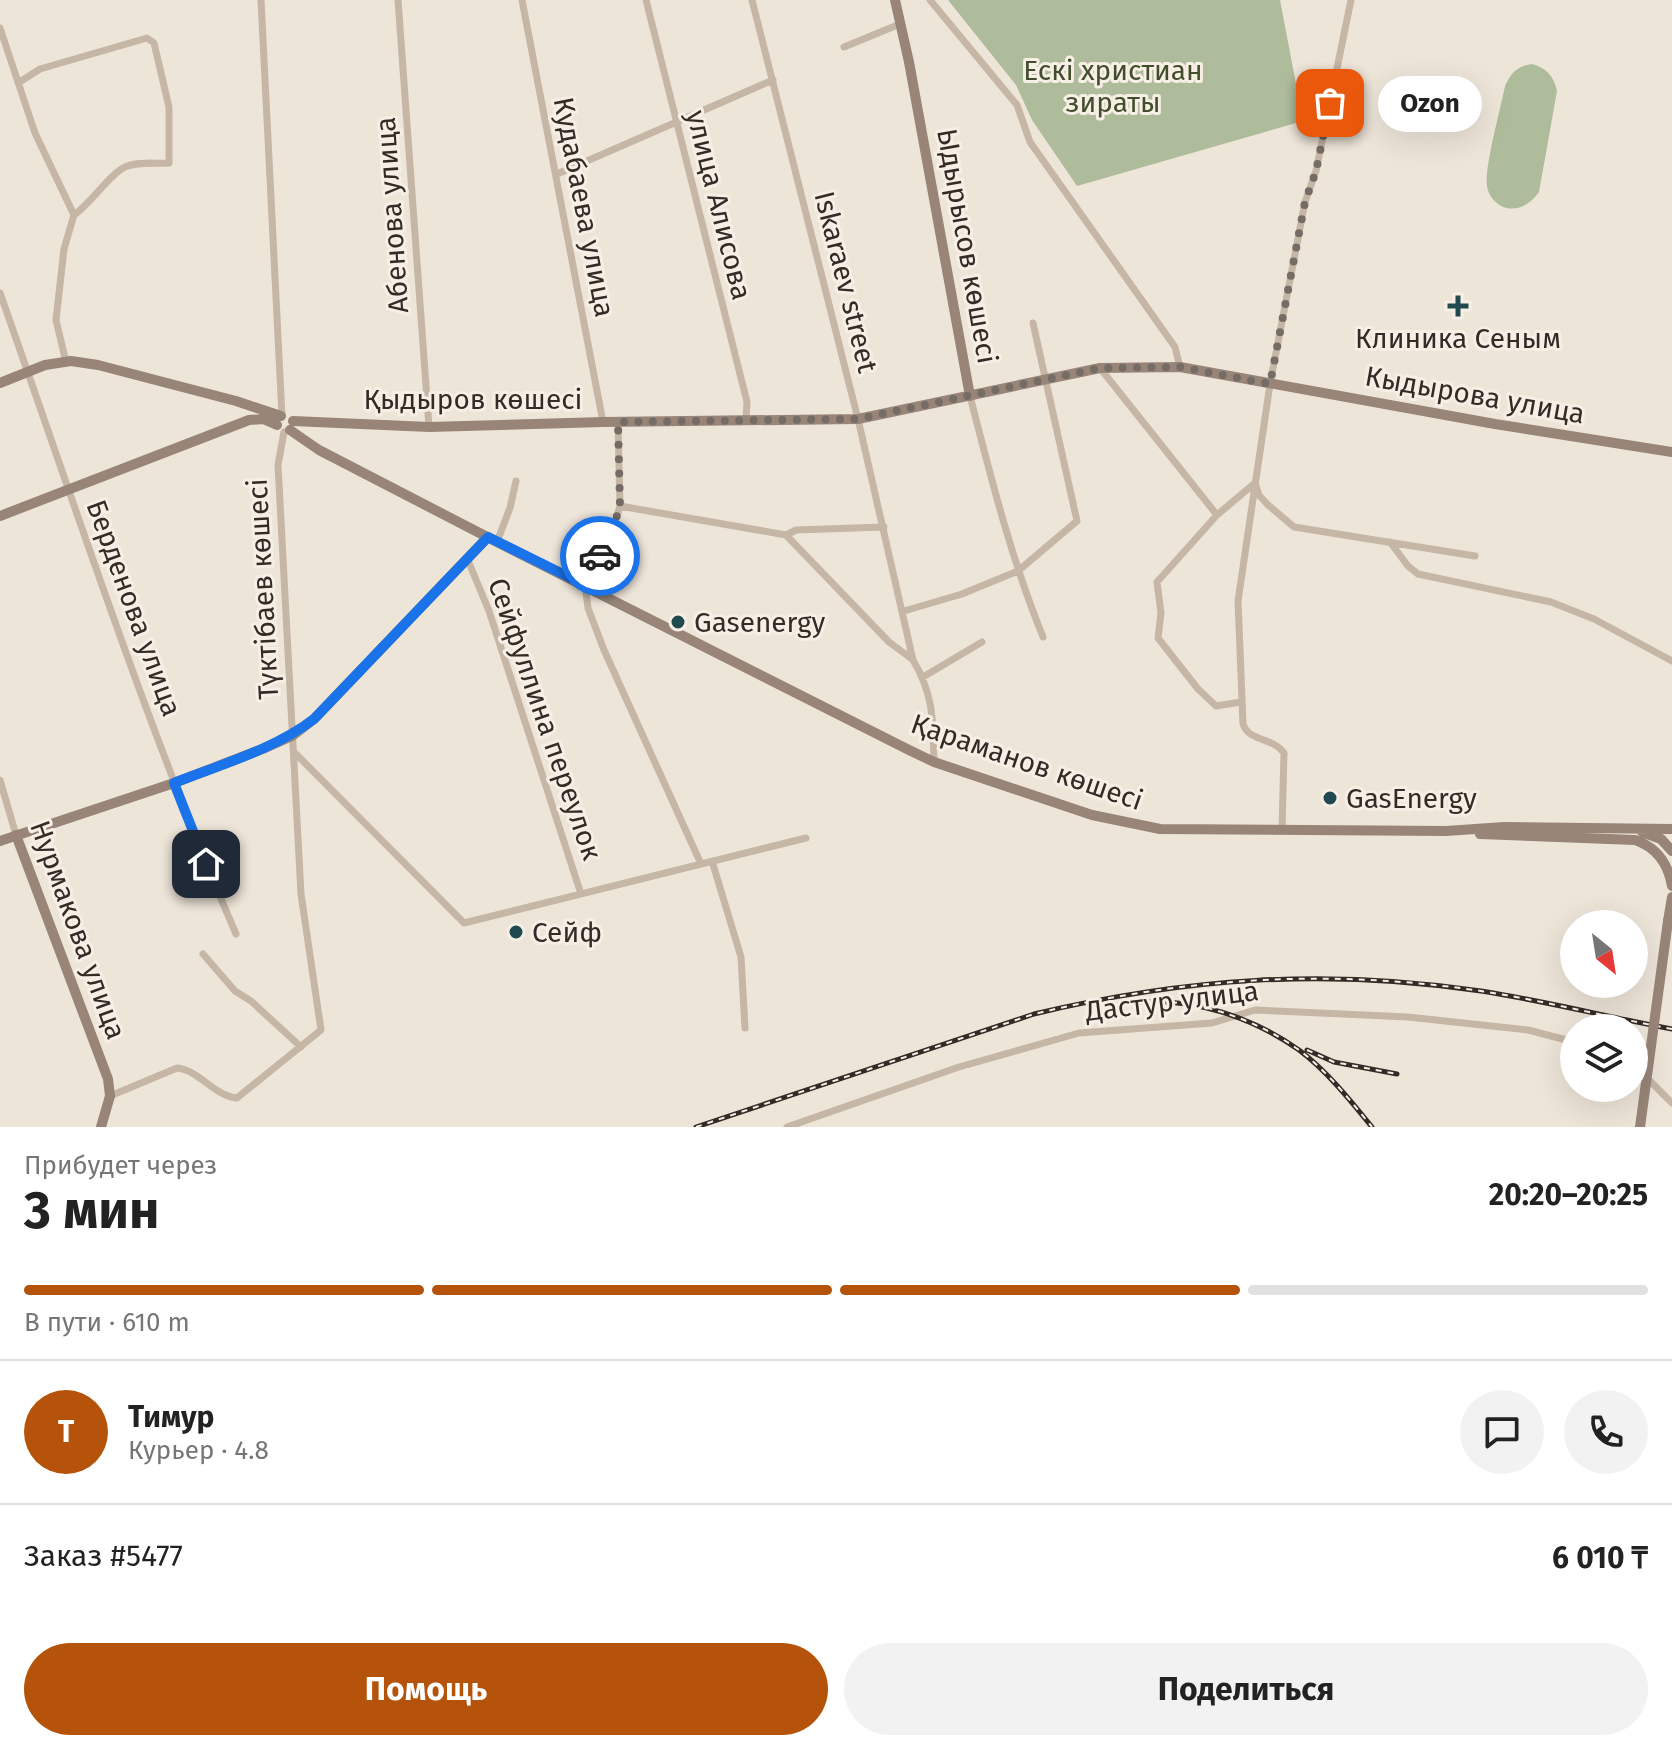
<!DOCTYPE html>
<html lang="ru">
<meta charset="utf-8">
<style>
:root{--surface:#fff;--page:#f2f2f2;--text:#222;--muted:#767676;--line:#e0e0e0;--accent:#b45309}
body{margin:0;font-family:"Fira Sans",sans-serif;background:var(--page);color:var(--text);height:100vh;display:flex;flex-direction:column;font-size:30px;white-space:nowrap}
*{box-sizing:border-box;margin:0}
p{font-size:26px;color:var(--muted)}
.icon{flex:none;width:44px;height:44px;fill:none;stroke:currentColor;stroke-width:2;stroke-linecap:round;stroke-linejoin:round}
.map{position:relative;height:1127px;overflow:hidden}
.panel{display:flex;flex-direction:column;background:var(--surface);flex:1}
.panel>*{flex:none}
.needle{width:52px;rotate:150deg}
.fabs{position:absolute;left:1560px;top:910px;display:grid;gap:16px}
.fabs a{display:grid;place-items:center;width:88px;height:88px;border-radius:50%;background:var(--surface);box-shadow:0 8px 32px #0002;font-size:40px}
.pin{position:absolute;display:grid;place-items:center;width:68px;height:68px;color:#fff;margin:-34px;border-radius:16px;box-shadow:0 4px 12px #0006}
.courier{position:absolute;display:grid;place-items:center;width:80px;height:80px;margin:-40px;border:6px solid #1a73e8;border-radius:50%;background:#fff;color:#222;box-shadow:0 2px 10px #0007}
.bubble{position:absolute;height:56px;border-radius:28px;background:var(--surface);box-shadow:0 8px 32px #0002;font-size:26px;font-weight:700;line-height:56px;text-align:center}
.headline em{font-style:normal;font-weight:700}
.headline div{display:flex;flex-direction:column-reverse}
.headline{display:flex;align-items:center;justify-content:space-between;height:136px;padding:0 24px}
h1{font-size:52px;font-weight:700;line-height:60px}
.bar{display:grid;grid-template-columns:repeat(4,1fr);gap:12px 8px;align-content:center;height:96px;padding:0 24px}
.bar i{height:10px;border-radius:6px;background:var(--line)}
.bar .on{background:var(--accent)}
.bar p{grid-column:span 4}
.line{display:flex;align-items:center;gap:20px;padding:0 24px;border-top:2px solid var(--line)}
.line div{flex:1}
.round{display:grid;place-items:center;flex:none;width:84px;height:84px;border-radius:42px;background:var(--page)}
.primary-button{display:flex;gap:16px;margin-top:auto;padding:16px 24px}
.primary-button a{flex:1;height:92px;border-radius:48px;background:var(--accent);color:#fff;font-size:32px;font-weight:700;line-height:92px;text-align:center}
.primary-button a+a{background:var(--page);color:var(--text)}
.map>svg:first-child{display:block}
</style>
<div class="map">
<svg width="1672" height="1127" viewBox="0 0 1672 1127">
<rect width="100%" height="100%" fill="#eee5d9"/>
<path fill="#afbc9b" d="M948 0H1280L1303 121 1077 186 1032 120 1016 85Z
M1532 64C1547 68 1554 77 1557 91L1539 192C1532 202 1520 211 1507 208 1497 206 1488 196 1487 186 1484 169 1501 107 1505 86 1511 73 1517 66 1532 64Z"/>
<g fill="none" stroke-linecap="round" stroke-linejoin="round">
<path stroke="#c5b6a6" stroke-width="7" d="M261 0 282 416
M398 0 429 427
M522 0 603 422
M646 0 747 402 746 420
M752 0 858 419 913 660C934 695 933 722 934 762
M930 0 1017 105 1030 142 1175 347 1180 367
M0 28 35 133 74 215 64 249 56 320 66 362
M844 47 900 24
M18 83 40 69 147 38 154 43 169 107V163C155 164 138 161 125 167 112 172 90 204 74 215
M557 174 773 80
M0 293C76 508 146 725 236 934
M1100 368 1217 515
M970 396C991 478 1011 558 1043 637
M618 422 620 506 613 528 585 585 588 608 604 650 701 864
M620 506 786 535 796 530 884 527
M786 535 889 642 912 659
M497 542 510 508 516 481
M1390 542 1408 566 1418 574 1551 602 1594 619 1672 661
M467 558 489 611 581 894
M904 611 962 594 1018 571 1077 521 1033 323
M923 677 982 642
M1241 702 1216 706 1198 689 1158 638 1161 613 1157 582 1217 515 1255 483 1259 495 1267 504 1294 527 1475 556
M294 752 464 923 806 838
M0 780 16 835
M1282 830 1284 753C1273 737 1249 742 1243 724L1238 601 1270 384 1305 202 1316 171 1351 0
M712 861 741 957 745 1028
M203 954 235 991 251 1001 301 1047
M1634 1065 1672 1103
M110 1096 177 1068C199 1070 214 1096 237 1098L321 1030 301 894 278 465 284 432
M787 1127 959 1067 1079 1033 1212 1023 1255 1010 1408 1017 1528 1030 1574 1042"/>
<path stroke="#988578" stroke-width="10" d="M895 0 909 62 970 396
M0 383 45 365 71 361 98 365 236 401 281 416
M293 421 429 427 603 422 858 419 1100 368 1180 367 1495 424 1672 452
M290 430 319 450 497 542 909 750 934 762 1092 815 1160 829 1446 831 1504 827 1672 829
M0 516 249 420 263 419 277 425
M1642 832 1661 839 1672 851
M1480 834 1635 840C1656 847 1668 863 1672 886
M16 835 108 1079 110 1096 101 1127
M0 841 174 783 265 748 292 736 314 719 488 537
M1668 921 1672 897"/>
<defs>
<path id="rail" d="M1135 1003C1191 996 1254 1018 1299 1050 1327 1071 1350 1100 1372 1127
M1307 1050 1334 1062 1397 1074
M696 1127 1034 1014C1184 978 1327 968 1481 991 1545 1001 1608 1017 1672 1029"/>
</defs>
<use href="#rail" stroke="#322b26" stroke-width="5"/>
<use href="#rail" stroke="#f7efe5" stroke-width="2" stroke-dasharray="6" stroke-linecap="butt"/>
<path stroke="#988578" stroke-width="10" d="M1640 1127 1668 921"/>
</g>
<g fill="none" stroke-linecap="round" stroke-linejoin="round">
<path stroke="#746c65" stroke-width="8" stroke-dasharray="0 14.4" d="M600 556 613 528 620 506 618 422 858 419 1100 368 1180 367 1270 384 1305 202 1316 171 1330 103"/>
<path stroke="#1a73e8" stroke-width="10" d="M206 864 174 783C222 764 273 750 314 719L488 537 585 585 600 556"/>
</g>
<g fill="#204a4f" stroke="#f7efe5" stroke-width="3">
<path d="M1454 294h8v8h8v8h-8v8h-8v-8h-8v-8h8z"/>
<circle cx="678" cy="622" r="8"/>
<circle cx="1330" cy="798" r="8"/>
<circle cx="516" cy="932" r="8"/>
</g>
<g text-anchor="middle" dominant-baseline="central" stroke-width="6" stroke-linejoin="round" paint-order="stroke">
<g font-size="28" fill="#404e2c" stroke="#f7efe5">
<text x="1113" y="70">Ескі христиан<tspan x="1113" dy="32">зираты</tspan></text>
</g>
<g font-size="28" fill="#322b26" stroke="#f7efe5">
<text transform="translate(719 205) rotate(76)">улица Алисова</text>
<text transform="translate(584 207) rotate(79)">Кудабаева улица</text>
<text transform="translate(392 215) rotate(-94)">Абенова улица</text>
<text transform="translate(967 246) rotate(80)">Ыдырысов көшесі</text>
<text transform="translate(846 282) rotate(76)">Iskaraev street</text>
<text transform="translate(1475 395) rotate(10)">Кыдырова улица</text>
<text x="473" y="399">Қыдыров көшесі</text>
<text transform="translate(263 589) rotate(-93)">Түктібаев көшесі</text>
<text transform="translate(134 608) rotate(70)">Берденова улица</text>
<text transform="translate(545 719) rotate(71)">Сейфуллина переулок</text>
<text transform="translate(1027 762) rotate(19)">Қараманов көшесі</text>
<text transform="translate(78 930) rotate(70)">Нурмакова улица</text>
<text transform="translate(1172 1001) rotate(-7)">Дастур улица</text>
</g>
<g font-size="28" fill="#322b26" stroke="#f7efe5" text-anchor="start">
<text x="1458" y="338" text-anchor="middle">Клиника Сеным</text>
<text x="694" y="622">Gasenergy</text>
<text x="1346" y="798">GasEnergy</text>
<text x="532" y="932">Сейф</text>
</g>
</g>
</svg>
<div class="fabs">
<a><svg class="needle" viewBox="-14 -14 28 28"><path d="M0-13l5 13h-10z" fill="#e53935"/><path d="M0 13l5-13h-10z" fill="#767676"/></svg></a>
<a><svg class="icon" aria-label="layers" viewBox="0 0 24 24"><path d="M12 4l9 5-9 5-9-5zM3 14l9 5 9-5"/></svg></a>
</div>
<div class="pin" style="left:1330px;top:103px;background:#ea580c"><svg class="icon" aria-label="bag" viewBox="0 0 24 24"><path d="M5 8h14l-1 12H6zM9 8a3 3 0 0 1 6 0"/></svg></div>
<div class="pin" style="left:206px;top:864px;background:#1f2937"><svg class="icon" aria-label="home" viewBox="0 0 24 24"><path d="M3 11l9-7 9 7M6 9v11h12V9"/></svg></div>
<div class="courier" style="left:600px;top:556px"><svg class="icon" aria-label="car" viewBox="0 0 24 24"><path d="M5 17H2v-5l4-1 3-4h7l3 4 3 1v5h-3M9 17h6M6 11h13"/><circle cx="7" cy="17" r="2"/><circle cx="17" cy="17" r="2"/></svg></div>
<div class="bubble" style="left:1378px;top:76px;width:104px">Ozon</div>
</div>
<section class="panel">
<div class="headline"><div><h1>3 мин</h1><p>Прибудет через</p></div><em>20:20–20:25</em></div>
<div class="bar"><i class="on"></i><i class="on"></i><i class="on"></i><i></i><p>В пути · 610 m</p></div>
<div class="line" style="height:144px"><b class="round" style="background:var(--accent);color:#fff">Т</b><div><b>Тимур</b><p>Курьер · 4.8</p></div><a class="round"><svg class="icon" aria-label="chat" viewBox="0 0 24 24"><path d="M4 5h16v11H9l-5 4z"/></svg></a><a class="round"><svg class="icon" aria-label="phone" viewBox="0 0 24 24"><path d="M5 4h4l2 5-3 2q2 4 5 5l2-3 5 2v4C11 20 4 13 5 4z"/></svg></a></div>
<div class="line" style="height:104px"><div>Заказ #5477</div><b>6 010 ₸</b></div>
<div class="primary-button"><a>Помощь</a><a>Поделиться</a></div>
</section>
